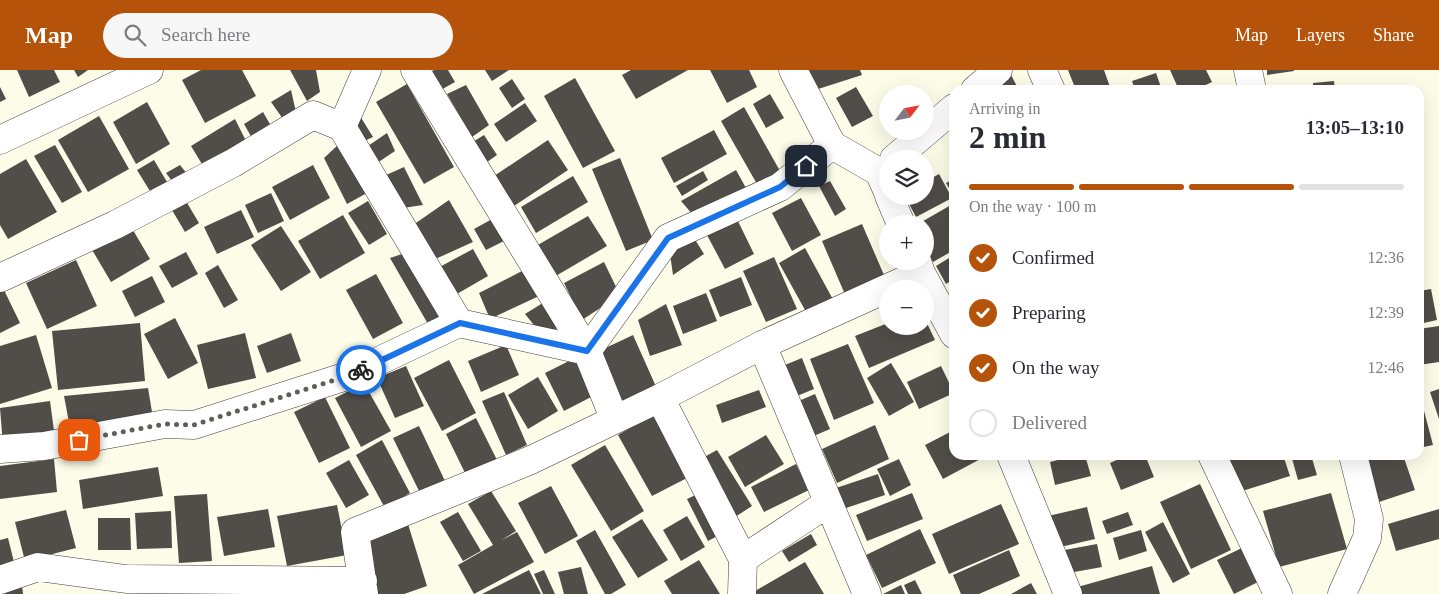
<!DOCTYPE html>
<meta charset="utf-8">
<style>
:root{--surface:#fff;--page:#f7f7f7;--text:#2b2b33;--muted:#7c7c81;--line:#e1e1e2;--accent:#b45309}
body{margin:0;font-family:"Times New Roman",serif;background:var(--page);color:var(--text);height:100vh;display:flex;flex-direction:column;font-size:19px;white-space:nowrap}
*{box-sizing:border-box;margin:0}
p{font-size:16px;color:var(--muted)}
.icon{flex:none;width:28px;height:28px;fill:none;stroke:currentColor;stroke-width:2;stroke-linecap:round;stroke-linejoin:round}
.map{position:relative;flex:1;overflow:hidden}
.side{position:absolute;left:949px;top:15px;width:475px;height:375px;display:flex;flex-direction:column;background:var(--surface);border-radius:15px;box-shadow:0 5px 20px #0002}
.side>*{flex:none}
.needle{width:32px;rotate:58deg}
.buttons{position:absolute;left:879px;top:15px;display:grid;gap:10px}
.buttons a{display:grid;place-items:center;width:55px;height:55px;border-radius:50%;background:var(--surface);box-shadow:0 5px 20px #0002;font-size:25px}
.pin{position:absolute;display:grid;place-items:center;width:42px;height:42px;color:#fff;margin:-21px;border-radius:10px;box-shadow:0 2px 8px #0006}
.courier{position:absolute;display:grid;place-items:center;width:50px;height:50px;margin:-25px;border:4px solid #1a73e8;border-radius:50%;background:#fff;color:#222;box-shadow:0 1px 6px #0007}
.head em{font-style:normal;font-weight:600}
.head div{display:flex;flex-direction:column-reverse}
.head{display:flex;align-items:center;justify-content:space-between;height:85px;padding:0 20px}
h1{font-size:32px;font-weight:600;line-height:38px}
.bar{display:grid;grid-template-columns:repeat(4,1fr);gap:8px 5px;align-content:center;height:60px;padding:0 20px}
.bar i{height:6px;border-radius:4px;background:var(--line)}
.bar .on{background:var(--accent)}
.bar p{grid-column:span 4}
ol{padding:0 20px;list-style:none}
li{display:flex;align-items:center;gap:15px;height:55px}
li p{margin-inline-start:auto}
li .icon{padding:5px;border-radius:50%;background:var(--accent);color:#fff;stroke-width:4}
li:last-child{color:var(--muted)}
li i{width:28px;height:28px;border:2px solid var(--line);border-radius:50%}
header{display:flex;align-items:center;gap:30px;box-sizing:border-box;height:70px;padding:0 25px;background:var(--accent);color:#fff}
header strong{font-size:24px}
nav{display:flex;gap:28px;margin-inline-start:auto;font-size:18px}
.search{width:350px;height:45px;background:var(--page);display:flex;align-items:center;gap:12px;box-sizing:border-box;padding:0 18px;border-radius:28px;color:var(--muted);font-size:19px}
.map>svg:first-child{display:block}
</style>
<header>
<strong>Map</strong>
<div class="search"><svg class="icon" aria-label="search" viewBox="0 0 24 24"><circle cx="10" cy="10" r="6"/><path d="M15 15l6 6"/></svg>Search here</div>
<nav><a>Map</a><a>Layers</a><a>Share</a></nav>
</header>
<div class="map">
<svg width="1439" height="524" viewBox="0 0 1439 524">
<rect width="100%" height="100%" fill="#fcfce9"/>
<path fill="#514d48" d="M17 0H54L60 12 29 27Z
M74 0H88L78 7Z
M201 0H242L256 26 205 53 182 10Z
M290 0H316L320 22 307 31Z
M434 0H448L455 12 439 21 429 4Z
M485 0H509L492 11Z
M631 0H688L636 29 622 5Z
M710 0H749L757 17 727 33Z
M805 0H860L862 5 815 20Z
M1068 0H1104L1111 20H1076Z
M1170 0H1206L1212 12 1195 20H1179Z
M1267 0H1294V1L1267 5Z
M1156 3 1162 20H1135L1132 11Z
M1011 5 1019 20H991Z
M575 8 615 81 583 98 544 26Z
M512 9 525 29 512 38 499 18Z
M1334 11 1335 20H1313V13Z
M407 14 454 97 424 114 376 32Z
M466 15 489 55 472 67 447 24Z
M0 17 6 29 0 32Z
M856 17 873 46 852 57 836 28Z
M291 20 296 42 283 49 271 32Z
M770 24 784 48 766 58 753 34Z
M147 32 170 74 136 94 113 52Z
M525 33 537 51 506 72 494 54Z
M744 37 780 101 757 114 721 51Z
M263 42 275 63 256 75 244 54Z
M99 46 129 99 88 122 58 70Z
M360 46 373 67 362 72 353 54Z
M235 49 247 73 205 99 191 76Z
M714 60 727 84 674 113 661 88Z
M387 63 395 81 377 93 365 78Z
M484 65 497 85 480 97 466 76Z
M548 70 568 100 511 138 491 108Z
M339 74 367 123 347 134 324 88Z
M55 75 82 122 62 133 34 86Z
M620 88 653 170 626 181 592 99Z
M26 89 57 142 8 169 0 155V104Z
M154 90 170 117 153 126 137 100Z
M180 95 188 105 175 115 166 103Z
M313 95 330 128 290 150 272 117Z
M404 97 423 135 403 138 384 106Z
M736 100 746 118 721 128 693 145 681 131Z
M703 101 708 110 682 126 676 116Z
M939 104 952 128 916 147 905 126H925V112Z
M573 106 588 132 536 163 521 137Z
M954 109V127L946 113Z
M830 111 846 139 835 146 819 116Z
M271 123 284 151 258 163 245 135Z
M183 126 199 153 185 162 169 135Z
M801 128 821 165 792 181 772 143Z
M449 130 473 172 431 191 413 155Z
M368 131 387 164 369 175 348 143Z
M951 135 954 141V180L933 192 925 177V154H918Z
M241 140 254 167 217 184 204 157Z
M343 145 365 183 320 209 298 171Z
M735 145 754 184 725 199 707 165Z
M588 146 607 176 554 207 536 176Z
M494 148 506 170 486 180 474 159Z
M862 154 887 212 847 229 822 171Z
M130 155 150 189 111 212 91 178Z
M281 156 311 202 281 221 251 175Z
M691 163 704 184 673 205 669 177Z
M805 178 836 235 810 249 779 193Z
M473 179 488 206 450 228 434 200Z
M186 182 198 204 172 218 159 196Z
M408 182 444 243 428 254 390 188Z
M954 185V209L946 214 936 196Z
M774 187 797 239 766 252 743 201Z
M76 190 97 236 47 259 26 213Z
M604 192 620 225 582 250 564 213Z
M218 195 238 230 224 238 205 203Z
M522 201 539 226 490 249 479 223Z
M376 204 403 253 373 269 346 220Z
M152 206 165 232 135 247 122 221Z
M741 207 752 235 720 247 709 220Z
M1431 219 1437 250 1419 254V221Z
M4 220 20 253 0 263V222Z
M706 223 717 251 683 264 673 236Z
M546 231 560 257 542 265 525 244Z
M666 234 682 275 650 286 638 250Z
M175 248 198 293 168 309 144 264Z
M925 249 935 270 869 298 855 266 888 253V256H925Z
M140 253 145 311 58 320 52 261Z
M1439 256V292L1419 295V259Z
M245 263 256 308 208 319 197 275Z
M291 263 301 291 267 303 257 276Z
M36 265 52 318 0 334V276Z
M633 265 658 321 624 337 597 282Z
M848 274 874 333 834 350 810 289Z
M506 275 519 305 481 322 468 291Z
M575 288 595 325 564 341 545 303Z
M802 288 814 319 792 328 780 297Z
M449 290 476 343 442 361 414 308Z
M891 293 914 332 889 346 867 308Z
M406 296 424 336 395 348 377 308Z
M941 296 954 323 919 339 907 312Z
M538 307 558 341 528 359 508 325Z
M364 313 391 361 361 377 335 328Z
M148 318 154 354 71 363 64 326Z
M1439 319V349L1430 322Z
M759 320 766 337 722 353 716 335Z
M504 322 527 375 506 385 482 331Z
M815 324 830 359 809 368 794 333Z
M325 327 350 378 319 393 294 342Z
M50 331 55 368 3 375 0 338Z
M1423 337 1433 375 1419 378V338Z
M653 344 687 408 652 426 618 365Z
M476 348 497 390 466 405 446 364Z
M875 355 889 389 837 413 822 379Z
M419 356 445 411 420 423 393 368Z
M954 360V385L986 386 943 409 925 375Z
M766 365 784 394 745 417 728 387Z
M382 370 410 423 385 438 356 385Z
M605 375 644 441 611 461 571 395Z
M717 380 752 436 732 449 697 391Z
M1077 385H1085L1091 406 1055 415 1050 392Z
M1128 385H1145L1154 407 1121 420 1110 393Z
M1244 385H1283L1290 406 1239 422 1229 390Z
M1291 385H1311L1317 405 1298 410Z
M1366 385H1403L1415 420 1379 432Z
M54 389 57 422 0 429V396Z
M899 389 911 415 890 426 877 399Z
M349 390 369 425 346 438 326 403Z
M796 394 809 420 764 442 751 417Z
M158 397 163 426 83 439 79 410Z
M878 404 885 425 843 439 836 418Z
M1200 414 1231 480 1191 499 1160 432Z
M551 416 578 466 545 484 518 433Z
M491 421 516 461 502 470 517 462 534 492 474 524 458 495 493 475 468 434Z
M704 421 725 462 708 471 687 429Z
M912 423 923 449 867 471 856 445Z
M1331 423 1347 479 1279 497 1263 441Z
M207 424 212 491 179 493 174 426Z
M1001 434 1019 474 949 504 932 464Z
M337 435 347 485 287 496 277 446Z
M1087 437 1095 469 1056 478 1048 446Z
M268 439 275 477 224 486 217 447Z
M1439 439V469L1396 481 1388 454Z
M66 440 76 478 25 491 15 452Z
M171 441 172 478 137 479 135 443Z
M458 442 481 481 463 491 440 452Z
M1128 442 1133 455 1107 464 1102 451Z
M687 446 705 477 681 491 663 460Z
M98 448H130L131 480H98Z
M642 449 668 490 638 508 612 467Z
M1163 452 1190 504 1173 513 1145 462Z
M408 454 427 516 404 524H377L367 469Z
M920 459 936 493 882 518 866 485Z
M595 460 626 515 611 524H605L576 471Z
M1141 460 1147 481 1119 490 1113 468Z
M811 464 817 475 789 492 782 481Z
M8 468 15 496 0 500V470Z
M1097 474 1102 497 1063 504 1059 481Z
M1246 476 1262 510 1234 524 1217 490Z
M1009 480 1020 506 979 524H961L953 505Z
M699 490 720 524H672L664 511Z
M805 492 824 524H750Z
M1152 496 1160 524H1076L1074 518Z
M581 497 588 524H564L558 502Z
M529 500 541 524H482Z
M544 500 555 524H543L534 504Z
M915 510 922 524H908L904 515Z
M1031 513 1037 524H1011Z
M22 515 23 524H0V518Z
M901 515 905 524H883Z"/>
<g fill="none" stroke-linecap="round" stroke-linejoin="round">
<defs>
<path id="street" d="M415 0 587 281 614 348
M793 0 832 75
M1042 0 1051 20
M1248 0 1252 20
M975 20 998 0
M342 57 459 253
M0 70 149 0
M894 89 954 38
M889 126 901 154
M921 203 954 264
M0 208 115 155 233 93 313 45 342 57 367 0
M762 275 867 524
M660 328 743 489 742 524
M0 379 44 376 165 354 194 355 347 306 459 253 587 281 668 168 780 117 832 75 879 102 888 122
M1011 385 1068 524
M1212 385 1278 524
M743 489 828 433
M0 510 38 497 126 509 363 511
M364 524 355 462 531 390 660 328 762 275 921 203 917 191
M1342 524 1367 468 1369 449 1353 385"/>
</defs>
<use href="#street" stroke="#3d3d3d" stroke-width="29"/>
<use href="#street" stroke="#fff" stroke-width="28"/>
</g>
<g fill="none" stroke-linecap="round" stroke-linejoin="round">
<path stroke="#5f5f58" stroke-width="5" stroke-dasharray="0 9" d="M79 370 165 354 194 355 347 306 361 300"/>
<path stroke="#1a73e8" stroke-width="6" d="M361 300 460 253 587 281 668 168 780 117 806 96"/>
</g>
</svg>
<div class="buttons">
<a><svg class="needle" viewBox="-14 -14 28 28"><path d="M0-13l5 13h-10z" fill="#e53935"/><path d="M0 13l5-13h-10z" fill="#7c7c81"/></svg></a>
<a><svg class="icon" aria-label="layers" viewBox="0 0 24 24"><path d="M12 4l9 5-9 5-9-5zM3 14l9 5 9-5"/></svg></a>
<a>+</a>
<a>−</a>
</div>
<div class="pin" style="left:79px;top:370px;background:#ea580c"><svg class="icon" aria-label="bag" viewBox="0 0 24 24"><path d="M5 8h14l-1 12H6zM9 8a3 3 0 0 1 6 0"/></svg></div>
<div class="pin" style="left:806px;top:96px;background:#1f2937"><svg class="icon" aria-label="home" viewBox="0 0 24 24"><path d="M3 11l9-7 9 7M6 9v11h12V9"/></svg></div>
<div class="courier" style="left:361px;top:300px"><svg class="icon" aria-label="bike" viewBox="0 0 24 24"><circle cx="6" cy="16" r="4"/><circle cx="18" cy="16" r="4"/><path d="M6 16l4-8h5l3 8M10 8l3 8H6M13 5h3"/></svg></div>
<section class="side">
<div class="head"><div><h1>2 min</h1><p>Arriving in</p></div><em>13:05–13:10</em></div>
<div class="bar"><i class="on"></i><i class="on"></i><i class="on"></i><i></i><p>On the way · 100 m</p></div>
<ol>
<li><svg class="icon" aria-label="check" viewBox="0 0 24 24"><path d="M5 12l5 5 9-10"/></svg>Confirmed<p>12:36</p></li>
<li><svg class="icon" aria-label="check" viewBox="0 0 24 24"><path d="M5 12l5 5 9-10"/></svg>Preparing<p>12:39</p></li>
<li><svg class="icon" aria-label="check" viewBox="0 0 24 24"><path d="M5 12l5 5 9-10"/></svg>On the way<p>12:46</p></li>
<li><i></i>Delivered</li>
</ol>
</section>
</div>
